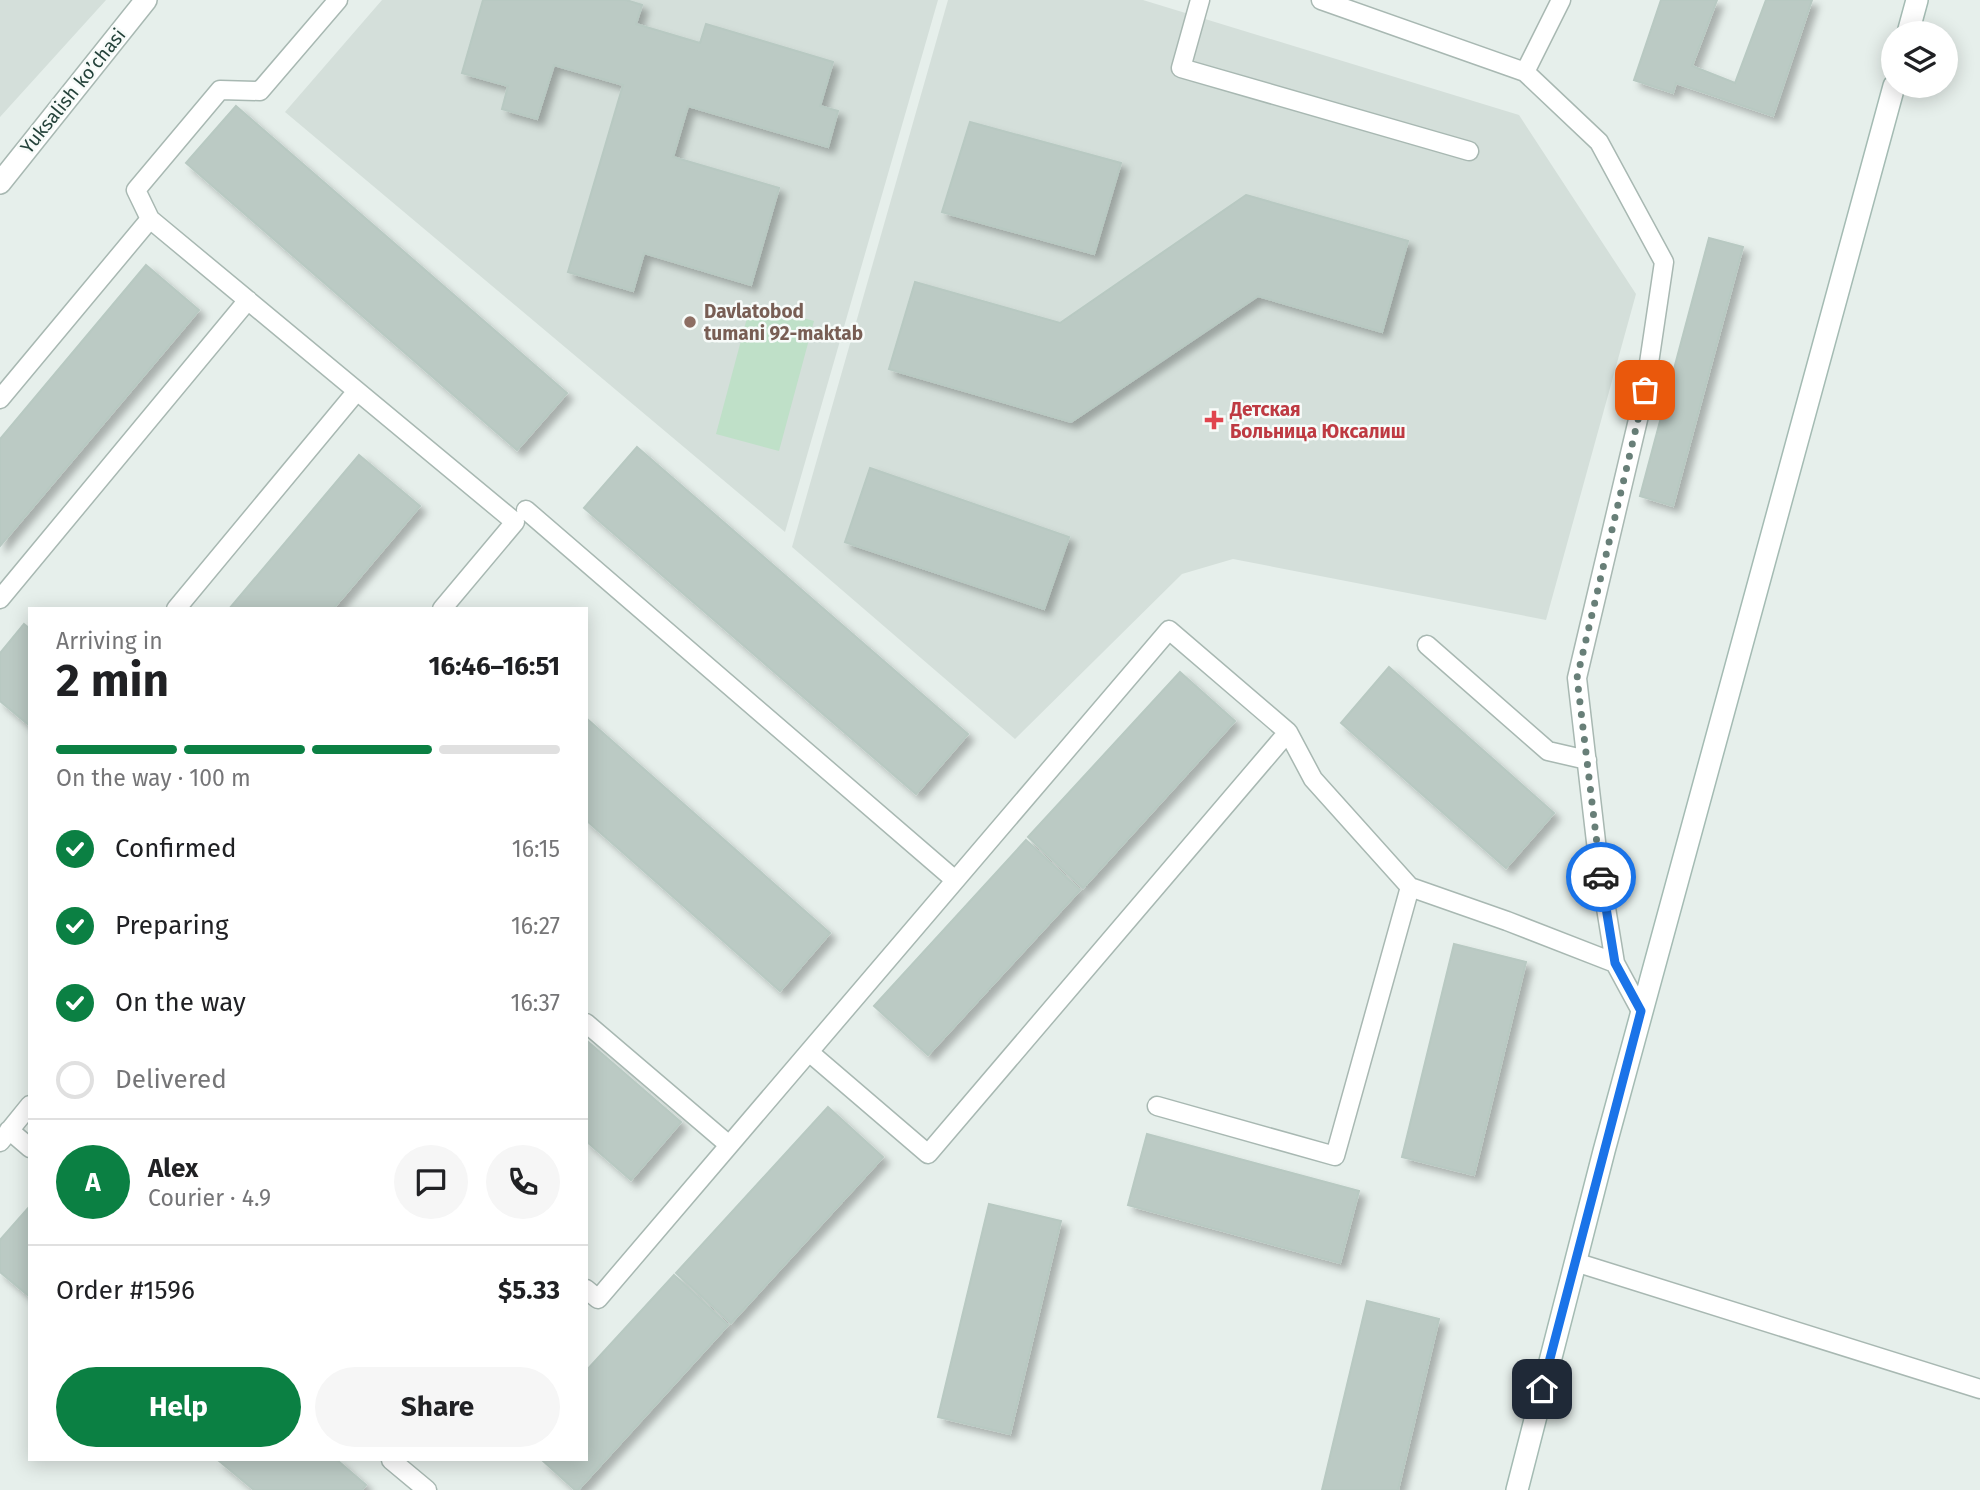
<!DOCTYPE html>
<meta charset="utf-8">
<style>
:root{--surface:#fff;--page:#f6f6f6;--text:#202124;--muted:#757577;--line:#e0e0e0;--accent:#0b8043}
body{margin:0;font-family:"Fira Sans",sans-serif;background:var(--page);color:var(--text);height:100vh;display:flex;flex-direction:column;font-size:26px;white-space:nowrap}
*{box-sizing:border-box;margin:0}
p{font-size:23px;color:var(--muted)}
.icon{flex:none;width:38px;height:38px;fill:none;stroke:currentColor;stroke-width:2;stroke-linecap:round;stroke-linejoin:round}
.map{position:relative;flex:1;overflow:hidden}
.details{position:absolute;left:28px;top:607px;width:560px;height:854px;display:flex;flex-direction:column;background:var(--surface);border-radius:0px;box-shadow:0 4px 18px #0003}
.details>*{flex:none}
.buttons{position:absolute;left:1881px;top:21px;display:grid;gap:14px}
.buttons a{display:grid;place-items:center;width:77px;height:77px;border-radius:50%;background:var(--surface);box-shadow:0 4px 18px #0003;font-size:35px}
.pin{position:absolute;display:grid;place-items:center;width:60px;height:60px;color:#fff;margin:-30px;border-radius:14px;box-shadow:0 4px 10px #0006}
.courier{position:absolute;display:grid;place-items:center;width:70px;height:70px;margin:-35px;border:5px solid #1a73e8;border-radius:50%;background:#fff;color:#222;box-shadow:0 2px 9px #0007}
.overview em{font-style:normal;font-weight:700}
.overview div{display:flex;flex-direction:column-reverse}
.overview{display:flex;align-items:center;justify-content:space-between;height:119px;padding:0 28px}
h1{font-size:46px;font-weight:700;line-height:52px}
.bar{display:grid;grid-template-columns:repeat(4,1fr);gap:10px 7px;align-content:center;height:84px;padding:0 28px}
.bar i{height:9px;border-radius:5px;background:var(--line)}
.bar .on{background:var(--accent)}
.bar p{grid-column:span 4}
.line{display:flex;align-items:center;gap:18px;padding:0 28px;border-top:2px solid var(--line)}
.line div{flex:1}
.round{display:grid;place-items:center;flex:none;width:74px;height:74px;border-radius:37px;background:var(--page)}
ol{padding:0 28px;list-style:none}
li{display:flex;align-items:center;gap:21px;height:77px}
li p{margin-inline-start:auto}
li .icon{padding:7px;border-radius:50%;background:var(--accent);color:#fff;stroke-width:4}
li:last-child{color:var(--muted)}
li i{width:38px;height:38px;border:4px solid var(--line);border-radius:50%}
.action{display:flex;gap:14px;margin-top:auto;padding:14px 28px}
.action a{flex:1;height:80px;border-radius:42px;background:var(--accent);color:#fff;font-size:28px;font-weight:700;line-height:80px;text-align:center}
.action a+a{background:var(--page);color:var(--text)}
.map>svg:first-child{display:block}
</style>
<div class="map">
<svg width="1980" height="1490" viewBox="0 0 1980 1490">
<defs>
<filter id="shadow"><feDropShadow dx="6" dy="6" stdDeviation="3.5" flood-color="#0004"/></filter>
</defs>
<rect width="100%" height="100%" fill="#e6efeb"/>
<path fill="#d4dfda" d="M0 0H106L0 117Z
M382 0H938L785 532 285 112Z
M948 0H1143L1519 115 1636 294 1546 620 1233 559 1182 574 1015 739 792 547Z"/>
<path fill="#bfe0c8" d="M751 303 814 321 779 451 716 434Z"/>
<path fill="#bbcac4" stroke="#b8c9c2" stroke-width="2" filter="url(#shadow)" d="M483 0H626L642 5 636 24 700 43 706 24 833 62 820 106 838 111 828 147 688 106 673 157 779 188 751 285 644 253 633 291 568 272 623 85 554 65 537 119 502 109 508 86 462 73Z
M1661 0H1717L1692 66 1735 83 1766 0H1812L1773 116 1676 83 1673 93 1634 80Z
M236 106 567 393 517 450 186 163Z
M970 122 1121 163 1094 254 942 212Z
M1246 195 1408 241 1382 332 1258 296 1071 422 889 369 915 282 1060 323Z
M1709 238 1743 247 1673 506 1640 496Z
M146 265 199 310 0 546V439Z
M637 447 968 734 916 794 584 508Z
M359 455 420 506 333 609H229Z
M870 468 1069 537 1044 609 845 542Z
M24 624 30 629V726L0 701V653Z
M1389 667 1554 813 1506 868 1341 723Z
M1180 672 1235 721 1083 888 1028 837Z
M586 718 830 933 780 991 586 820Z
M1026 840 1080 890 928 1055 874 1006Z
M1454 944 1526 962 1474 1175 1402 1157Z
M586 1040 681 1122 631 1180 586 1141Z
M828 1107 883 1157 731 1323 676 1273Z
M1147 1134 1359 1191 1340 1263 1128 1205Z
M989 1204 1061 1221 1010 1434 938 1417Z
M30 1206V1297L0 1272V1240Z
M674 1275 728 1325 578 1490H575L542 1460H586V1371Z
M1367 1301 1439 1319 1398 1490H1322Z
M218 1460H337L366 1485 362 1490H254Z"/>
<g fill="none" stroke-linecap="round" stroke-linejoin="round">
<defs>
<path id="service" d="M1200 0 1181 68 1469 151
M1321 0 1525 72 1599 142 1664 262 1645 390 1577 678 1598 859 1615 963 1641 1011
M1525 72 1561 0
M150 219 136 190 220 90 260 91 338 0
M0 399 150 219 515 522 442 609
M526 510 955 880
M0 599 248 300
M176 609 357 391
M1427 645 1548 751 1587 760
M1288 732 1313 779 1410 887 1507 921 1615 963
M586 1023 729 1145
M1157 1106 1335 1156 1410 887
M9 1130 30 1148
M0 1142 30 1105
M1575 1262 1980 1389
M586 1289 598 1299 1169 630 1288 732 928 1154 809 1052
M391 1460 427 1490"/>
<path id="tertiary" d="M0 183 146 0"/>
<path id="secondary" d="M1908 33 1917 0
M1517 1490 1604 1151 1894 86"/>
</defs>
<use href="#service" stroke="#a8b8b2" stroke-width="21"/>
<use href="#tertiary" stroke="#a8b8b2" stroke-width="24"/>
<use href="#secondary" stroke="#a4bbb3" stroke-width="24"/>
<use href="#service" stroke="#fff" stroke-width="18"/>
<use href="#tertiary" stroke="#fff" stroke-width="21"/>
<use href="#secondary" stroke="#fff" stroke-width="21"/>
</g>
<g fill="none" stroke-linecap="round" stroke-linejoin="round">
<path stroke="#687f78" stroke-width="7" stroke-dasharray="0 12.6" d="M1601 877 1577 678 1645 390"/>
<path stroke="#1a73e8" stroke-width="9" d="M1542 1389 1641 1011 1615 963 1601 877"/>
</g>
<circle fill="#8d6e63" stroke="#f7fbf9" stroke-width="2.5" cx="690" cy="322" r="7"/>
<path fill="#e0444e" stroke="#f7fbf9" stroke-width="2.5" d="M1210.5 409.5h7v7h7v7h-7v7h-7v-7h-7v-7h7z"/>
<g text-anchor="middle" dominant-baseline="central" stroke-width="5" stroke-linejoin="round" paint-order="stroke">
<g font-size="19" fill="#24423a" stroke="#f7fbf9">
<text transform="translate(73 91) rotate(-51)">Yuksalish ko’chasi</text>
</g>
<g font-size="19" font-weight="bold" fill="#785e54" stroke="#f7fbf9" text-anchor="start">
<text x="704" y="311">Davlatobod<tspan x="704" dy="22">tumani 92-maktab</tspan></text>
</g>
<g font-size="19" font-weight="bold" fill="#be3a42" stroke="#f7fbf9" text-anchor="start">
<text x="1230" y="409">Детская<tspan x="1230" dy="22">Больница Юксалиш</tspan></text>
</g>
</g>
</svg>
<div class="buttons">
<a><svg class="icon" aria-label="layers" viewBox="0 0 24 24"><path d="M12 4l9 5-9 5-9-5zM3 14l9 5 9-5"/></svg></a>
</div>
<div class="pin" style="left:1645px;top:390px;background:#ea580c"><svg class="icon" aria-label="bag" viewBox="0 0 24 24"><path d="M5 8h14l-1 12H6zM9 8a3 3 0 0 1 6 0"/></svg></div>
<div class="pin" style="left:1542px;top:1389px;background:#1f2937"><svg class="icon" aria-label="home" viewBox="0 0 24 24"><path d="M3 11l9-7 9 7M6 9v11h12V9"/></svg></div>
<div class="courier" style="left:1601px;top:877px"><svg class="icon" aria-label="car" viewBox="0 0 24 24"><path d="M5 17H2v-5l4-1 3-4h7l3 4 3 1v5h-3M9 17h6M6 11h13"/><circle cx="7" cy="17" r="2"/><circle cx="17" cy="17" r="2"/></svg></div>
<section class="details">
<div class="overview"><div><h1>2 min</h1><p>Arriving in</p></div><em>16:46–16:51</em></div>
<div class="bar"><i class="on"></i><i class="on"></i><i class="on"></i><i></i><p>On the way · 100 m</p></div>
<ol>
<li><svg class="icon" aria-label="check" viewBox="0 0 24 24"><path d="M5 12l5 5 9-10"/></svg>Confirmed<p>16:15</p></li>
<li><svg class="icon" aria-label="check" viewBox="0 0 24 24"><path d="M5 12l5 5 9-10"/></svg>Preparing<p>16:27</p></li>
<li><svg class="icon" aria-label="check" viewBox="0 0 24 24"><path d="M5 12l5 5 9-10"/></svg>On the way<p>16:37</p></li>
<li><i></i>Delivered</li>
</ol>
<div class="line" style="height:126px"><b class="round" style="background:var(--accent);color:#fff">A</b><div><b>Alex</b><p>Courier · 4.9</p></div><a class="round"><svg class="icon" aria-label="chat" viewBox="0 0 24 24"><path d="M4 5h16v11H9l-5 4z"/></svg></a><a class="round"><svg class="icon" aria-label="phone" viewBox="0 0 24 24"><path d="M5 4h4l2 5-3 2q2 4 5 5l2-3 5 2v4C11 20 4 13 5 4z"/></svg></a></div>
<div class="line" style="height:91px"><div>Order #1596</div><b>$5.33</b></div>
<div class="action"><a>Help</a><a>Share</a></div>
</section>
</div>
